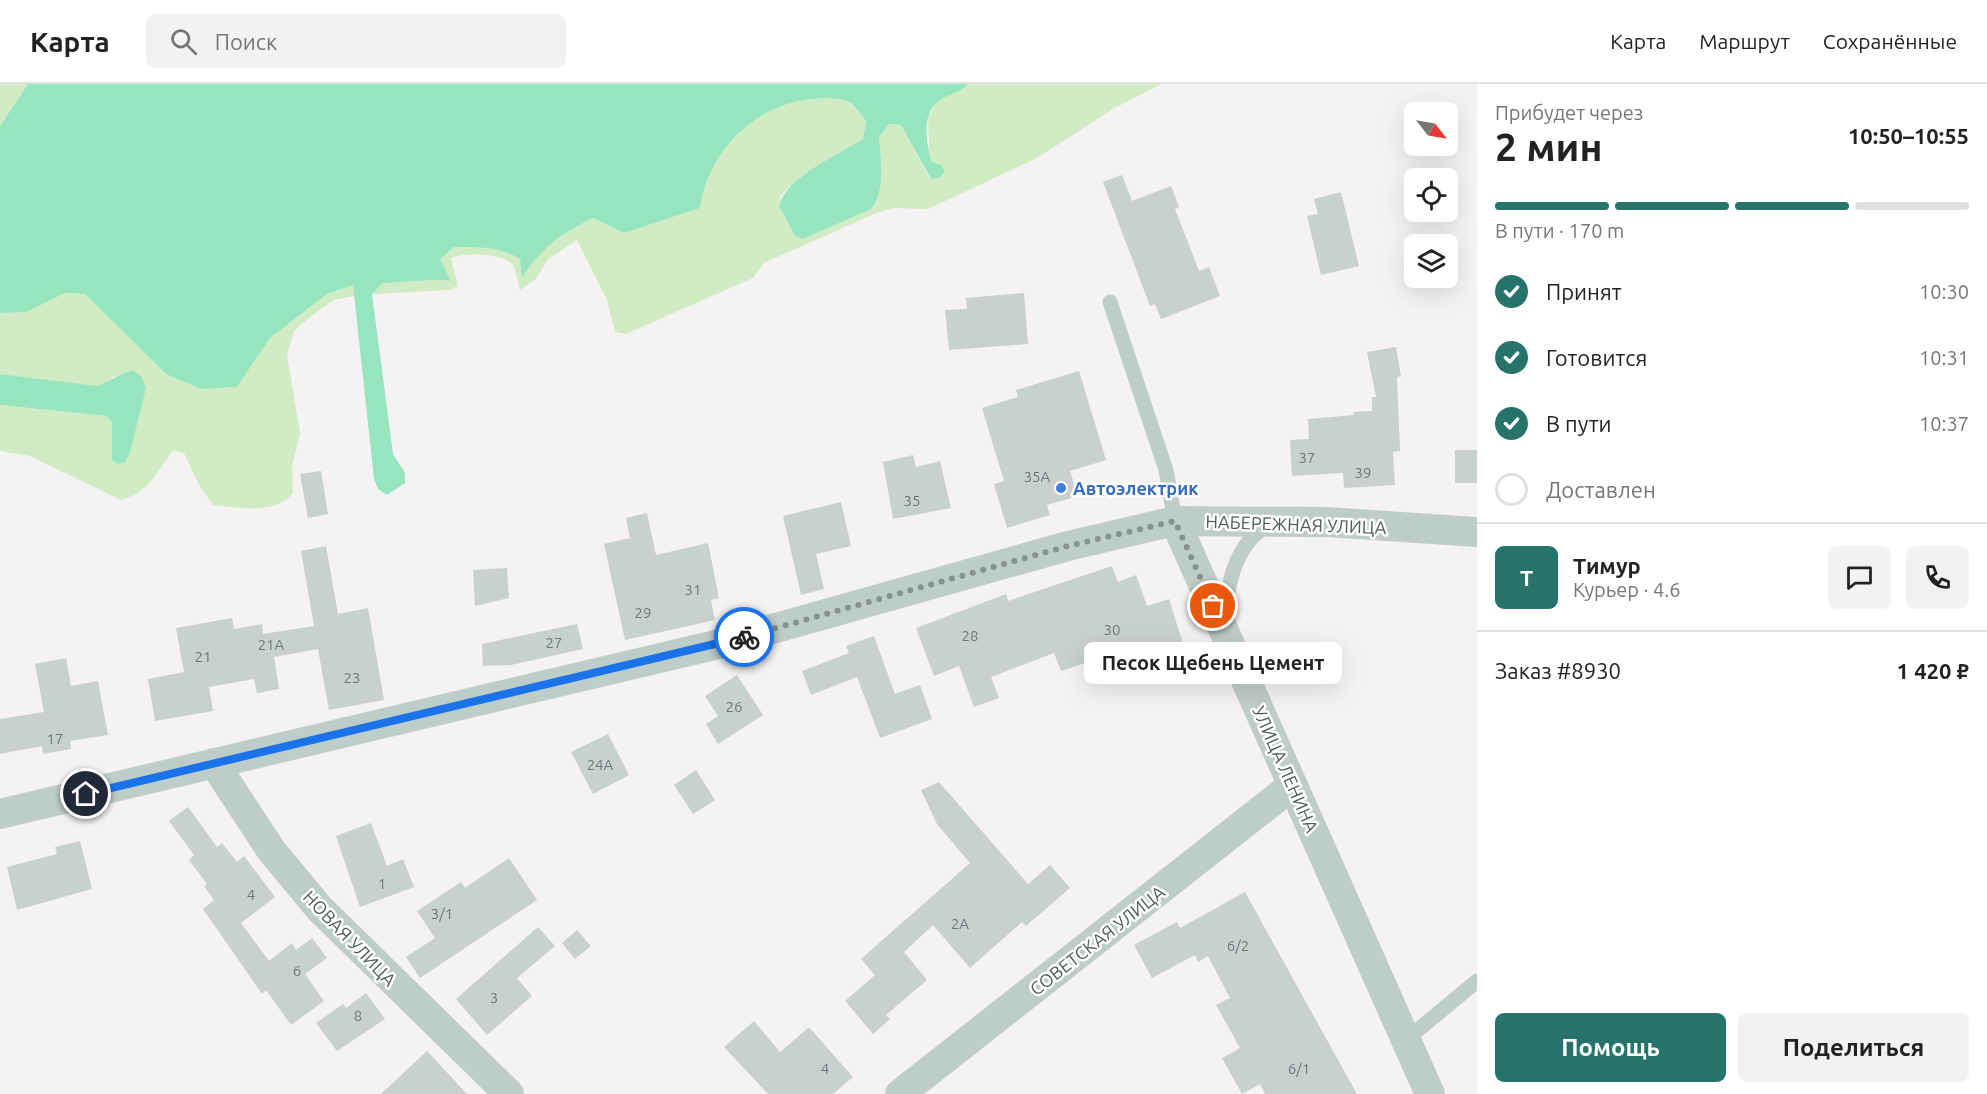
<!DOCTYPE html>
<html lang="ru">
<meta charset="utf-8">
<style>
:root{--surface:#fff;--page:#f2f2f2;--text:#222;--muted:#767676;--line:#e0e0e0;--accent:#267369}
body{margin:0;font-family:Ubuntu,sans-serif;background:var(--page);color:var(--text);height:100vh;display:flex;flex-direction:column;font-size:22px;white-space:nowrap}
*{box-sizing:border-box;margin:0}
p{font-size:20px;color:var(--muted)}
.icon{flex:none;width:33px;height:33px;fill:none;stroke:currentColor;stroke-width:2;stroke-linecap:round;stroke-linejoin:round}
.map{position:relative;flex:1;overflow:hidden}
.drawer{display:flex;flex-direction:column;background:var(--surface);width:510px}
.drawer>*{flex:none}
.needle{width:39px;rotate:121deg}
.buttons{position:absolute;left:1404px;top:18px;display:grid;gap:12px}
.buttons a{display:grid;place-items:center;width:54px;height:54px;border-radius:9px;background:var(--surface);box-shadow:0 6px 24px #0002;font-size:30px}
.pin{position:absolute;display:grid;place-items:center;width:51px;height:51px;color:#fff;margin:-26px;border:3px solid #fff;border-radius:50%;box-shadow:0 2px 6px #0007}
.courier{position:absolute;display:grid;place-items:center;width:60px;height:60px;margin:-30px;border:4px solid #1a73e8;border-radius:50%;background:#fff;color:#222;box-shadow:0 2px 8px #0007}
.bubble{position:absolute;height:42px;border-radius:9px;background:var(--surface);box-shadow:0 6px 24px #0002;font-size:20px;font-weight:700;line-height:42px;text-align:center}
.summary em{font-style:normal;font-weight:700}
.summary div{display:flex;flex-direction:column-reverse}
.summary{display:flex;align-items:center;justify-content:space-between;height:102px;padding:0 18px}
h1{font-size:39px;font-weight:700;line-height:45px}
.bar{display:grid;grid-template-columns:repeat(4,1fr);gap:9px 6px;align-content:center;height:72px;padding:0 18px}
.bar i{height:8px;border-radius:4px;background:var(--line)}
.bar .active{background:var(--accent)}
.bar p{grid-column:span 4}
.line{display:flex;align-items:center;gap:15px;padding:0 18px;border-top:2px solid var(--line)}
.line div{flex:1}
.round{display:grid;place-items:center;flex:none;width:63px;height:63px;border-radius:9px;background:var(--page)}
ol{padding:0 18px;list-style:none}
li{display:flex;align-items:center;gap:18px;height:66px}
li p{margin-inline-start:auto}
li .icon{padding:6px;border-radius:50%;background:var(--accent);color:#fff;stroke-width:4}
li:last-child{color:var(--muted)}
li i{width:33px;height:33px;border:3px solid var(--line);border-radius:50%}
.button{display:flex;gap:12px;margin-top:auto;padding:12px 18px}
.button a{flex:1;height:69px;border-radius:9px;background:var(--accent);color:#fff;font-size:24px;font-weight:700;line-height:69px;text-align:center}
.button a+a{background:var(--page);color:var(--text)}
header{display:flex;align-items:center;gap:36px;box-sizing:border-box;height:84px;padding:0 30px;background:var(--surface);border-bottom:2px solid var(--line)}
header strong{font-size:28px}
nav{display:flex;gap:33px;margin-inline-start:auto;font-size:21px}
.search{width:420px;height:54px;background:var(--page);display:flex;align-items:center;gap:15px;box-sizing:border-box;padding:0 21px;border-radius:9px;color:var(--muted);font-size:22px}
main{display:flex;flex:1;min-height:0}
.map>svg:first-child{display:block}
</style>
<header>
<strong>Карта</strong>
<div class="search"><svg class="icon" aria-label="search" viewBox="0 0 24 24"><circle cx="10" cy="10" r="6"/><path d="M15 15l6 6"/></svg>Поиск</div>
<nav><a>Карта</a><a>Маршрут</a><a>Сохранённые</a></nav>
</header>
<main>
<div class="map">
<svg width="1477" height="1010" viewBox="0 0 1477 1010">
<rect width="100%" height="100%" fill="#f4f2f3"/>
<path fill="#d1ecc5" d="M0 0H28L0 42Z
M968 0H1161L1113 25 1037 74 928 125 893 124 874 130 764 179 753 194 626 250 615 248 607 216 577 156 548 175 536 195 520 206C517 199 517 191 514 183 508 169 463 168 451 174L458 203 449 206 372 210 383 199C405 199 429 194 451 197L439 175C444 171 450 164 454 163 471 157 506 166 520 174L523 193C541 162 561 150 593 134L624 149 700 124C708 67 756 19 814 15 825 14 841 13 851 19 856 23 862 32 866 37L863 55 797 96 781 111 779 122 795 152 803 155 871 125C886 108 881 74 879 53L889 40 901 41 930 95 928 33 937 17Z
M353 201 354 212 334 216 311 232 294 247 287 271 300 349 292 383 293 409C275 431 239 424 213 421L200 403 184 369 173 366C158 387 147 410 121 416L30 372 0 367V321L106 332 112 338 113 349 115 292 97 303 0 290V229L27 228 65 209 85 210 166 290 237 303 270 254 327 210Z"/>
<path fill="#97e5bf" d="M28 0H968C961 8 949 10 940 16 920 29 927 59 931 78L941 81 945 87 940 94 931 95 901 41 889 40 879 53C881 74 886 108 871 125L803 155 795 152 779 122C785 94 839 70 863 55L866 37C862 32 856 23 851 19 841 13 825 14 814 15 756 19 708 67 700 124L624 149 593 134C561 150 541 163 522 194L520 175C500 162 477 163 454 163L440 175 451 197C429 194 405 199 383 199L372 210 393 370 405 389V399L387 411 378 405 374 395 353 201 327 210 270 254 237 303 201 305 166 290 85 210 65 209 27 228 0 229V42Z
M132 286 141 292 146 304 130 368 125 378 118 380 112 376V338L106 332 0 321V290L97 302Z"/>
<path fill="#c9d0d0" d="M1122 91 1132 117 1171 102 1179 123 1175 125 1199 187 1209 183 1220 212 1161 235 1155 220 1150 222 1103 98Z
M1341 108 1359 182 1321 191 1307 132 1318 130 1314 115Z
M1024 209 1028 260 949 266 945 226 967 225 966 214Z
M1396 263 1401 292 1397 293 1400 367 1393 368 1395 401 1344 404 1343 389 1292 392 1290 356 1309 355 1308 335 1354 331 1353 328 1372 327V313H1376L1367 268Z
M1079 287 1106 376 1070 387 1078 412 1047 421 1050 431 1007 444 994 400 1004 397 982 324 1018 313 1016 306Z
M1455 366H1477V399H1455Z
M913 371 916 383 940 377 951 424 893 435 883 378Z
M321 387 328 430 308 434 300 390Z
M841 418 851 462 816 470 824 505 801 511 783 432Z
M647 429 656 471 708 459 719 514 711 516 715 536 625 556 604 460 630 454 626 434Z
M326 462 338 530 368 524 384 616 329 626 318 565 274 573 279 605 257 609 254 595 209 603 213 627 155 637 148 595 184 588 176 544 232 534 234 545 262 540 263 550 314 542 301 467Z
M1112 482 1118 498 1136 491 1147 522 1169 515 1185 566 1111 590 1106 572 1061 587 1054 569 991 593 999 614 974 623 959 582 934 592 916 544 1006 510 1008 517Z
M507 484 509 514 475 522 473 486Z
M577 540 583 565 511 581 483 582 482 560Z
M874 552 895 610 920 601 932 635 880 654 857 593 811 611 802 587 849 569 846 562Z
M66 574 71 602 98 597 108 651 70 657 71 665 43 670 42 662 0 670V635L44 628 35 580Z
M737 591 763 631 718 660 706 640 718 632 705 612Z
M608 650 629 691 593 710 571 668Z
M696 686 715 716 693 730 674 701Z
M939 698 1028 800 1050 781 1070 804 1026 842 1022 838 970 884 933 841 904 868 927 896 886 931 890 935 873 950 845 917 875 891 861 875 970 779 937 740 921 706Z
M188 723 217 763 222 759 237 778 244 772 275 813 241 839 269 877 292 859 296 866 312 854 327 874 305 890 324 917 291 941 266 906 262 910 203 825 214 816 204 802 207 800 189 776 194 771 169 737Z
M371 739 387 782 403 775 414 803 360 823 336 752Z
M80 757 92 805 17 826 7 783 57 770 55 763Z
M509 774 537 816 420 894 406 873 435 854 417 827 461 798 465 804Z
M1245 808 1322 947 1357 1010H1265L1260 1000 1242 1010 1222 974 1240 964 1216 921 1230 914 1208 872 1198 878 1195 871 1152 894 1134 861 1177 838 1180 844Z
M538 843 555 862 517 894 532 912 487 951 456 915Z
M577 846 591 862 575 875 562 859Z
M366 909 385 935 337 967 316 939 343 920 346 924Z
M754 937 780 968 809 943 853 993 833 1010H768L724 963Z
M427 967 467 1010H381Z"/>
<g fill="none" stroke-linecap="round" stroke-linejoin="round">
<path stroke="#bfcdca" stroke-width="15" d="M1110 218 1166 386 1175 437
M1224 534C1228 499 1235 460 1268 441
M1407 955 1477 897"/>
<path stroke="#bfcdca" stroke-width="30" d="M1175 437 1430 1010
M214 679 271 766 319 824 509 1010
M0 730 715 561 1068 462 1175 437 1327 438 1477 448
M900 1010 1293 701"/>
</g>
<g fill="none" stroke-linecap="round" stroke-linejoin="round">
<path stroke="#869290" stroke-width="6" stroke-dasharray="0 10.8" d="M744 553 1068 462 1175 437 1213 522"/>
<path stroke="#1a73e8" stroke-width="8" d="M86 710 744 553"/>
</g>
<circle fill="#3f7fe0" stroke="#fff" stroke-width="2" cx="1061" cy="404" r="6"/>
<g text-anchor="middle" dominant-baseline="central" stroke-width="5" stroke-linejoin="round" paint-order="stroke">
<g font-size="15" fill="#6a7a78">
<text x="1307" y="373">37</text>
<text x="1363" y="388">39</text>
<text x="1037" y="392">35А</text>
<text x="912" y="416">35</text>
<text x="693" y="505">31</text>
<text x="643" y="528">29</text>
<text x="1112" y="545">30</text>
<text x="970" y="551">28</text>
<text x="554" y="558">27</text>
<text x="271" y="560">21А</text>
<text x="203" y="572">21</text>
<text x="352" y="593">23</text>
<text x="734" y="622">26</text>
<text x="55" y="654">17</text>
<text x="600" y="680">24А</text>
<text x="382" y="799">1</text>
<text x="251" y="810">4</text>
<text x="442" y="829">3/1</text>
<text x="960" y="839">2А</text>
<text x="1238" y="861">6/2</text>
<text x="297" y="886">6</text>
<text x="494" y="913">3</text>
<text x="358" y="931">8</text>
<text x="825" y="984">4</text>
<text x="1299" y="984">6/1</text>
</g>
<g font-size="18" font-weight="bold" fill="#366cbe" stroke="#fff" text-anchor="start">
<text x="1073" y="404">Автоэлектрик</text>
</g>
<g font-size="18" fill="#4b5e5a" stroke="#fff">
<text transform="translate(1296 440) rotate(2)">НАБЕРЕЖНАЯ УЛИЦА</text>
<text transform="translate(1286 685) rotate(66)">УЛИЦА ЛЕНИНА</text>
<text transform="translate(350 854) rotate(46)">НОВАЯ УЛИЦА</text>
<text transform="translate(1097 856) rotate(-38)">СОВЕТСКАЯ УЛИЦА</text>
</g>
</g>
</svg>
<div class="buttons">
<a><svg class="needle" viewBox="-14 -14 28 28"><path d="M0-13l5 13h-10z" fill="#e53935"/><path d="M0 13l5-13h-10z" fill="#767676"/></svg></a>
<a><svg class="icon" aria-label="locate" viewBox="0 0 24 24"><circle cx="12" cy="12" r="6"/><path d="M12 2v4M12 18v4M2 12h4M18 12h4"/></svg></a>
<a><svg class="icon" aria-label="layers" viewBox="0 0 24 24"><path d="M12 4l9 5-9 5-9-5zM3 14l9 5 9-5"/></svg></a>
</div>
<div class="pin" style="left:1213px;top:522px;background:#ea580c"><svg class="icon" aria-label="bag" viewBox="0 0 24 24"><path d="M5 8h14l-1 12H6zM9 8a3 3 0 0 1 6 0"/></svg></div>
<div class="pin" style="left:86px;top:710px;background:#1f2937"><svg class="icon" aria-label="home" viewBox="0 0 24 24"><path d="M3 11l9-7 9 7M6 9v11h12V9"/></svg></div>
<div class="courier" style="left:744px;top:553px"><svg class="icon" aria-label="bike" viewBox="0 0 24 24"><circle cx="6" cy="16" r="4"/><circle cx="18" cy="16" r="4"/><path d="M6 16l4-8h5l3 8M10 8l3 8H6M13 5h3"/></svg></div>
<div class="bubble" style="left:1084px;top:558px;width:258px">Песок Щебень Цемент</div>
</div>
<section class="drawer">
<div class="summary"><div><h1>2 мин</h1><p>Прибудет через</p></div><em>10:50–10:55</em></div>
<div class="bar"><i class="active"></i><i class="active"></i><i class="active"></i><i></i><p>В пути · 170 m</p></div>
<ol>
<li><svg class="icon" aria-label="check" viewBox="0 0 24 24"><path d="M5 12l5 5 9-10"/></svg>Принят<p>10:30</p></li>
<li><svg class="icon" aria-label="check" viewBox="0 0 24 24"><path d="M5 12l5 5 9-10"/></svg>Готовится<p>10:31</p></li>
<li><svg class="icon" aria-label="check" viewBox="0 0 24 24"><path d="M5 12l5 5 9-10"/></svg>В пути<p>10:37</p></li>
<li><i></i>Доставлен</li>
</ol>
<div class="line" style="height:108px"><b class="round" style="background:var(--accent);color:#fff">Т</b><div><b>Тимур</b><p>Курьер · 4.6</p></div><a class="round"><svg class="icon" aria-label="chat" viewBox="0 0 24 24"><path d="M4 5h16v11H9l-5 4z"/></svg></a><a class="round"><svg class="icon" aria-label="phone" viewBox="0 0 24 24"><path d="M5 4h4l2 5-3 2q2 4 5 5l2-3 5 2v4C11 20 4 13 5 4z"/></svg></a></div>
<div class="line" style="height:78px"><div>Заказ #8930</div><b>1 420 ₽</b></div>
<div class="button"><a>Помощь</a><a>Поделиться</a></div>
</section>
</main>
